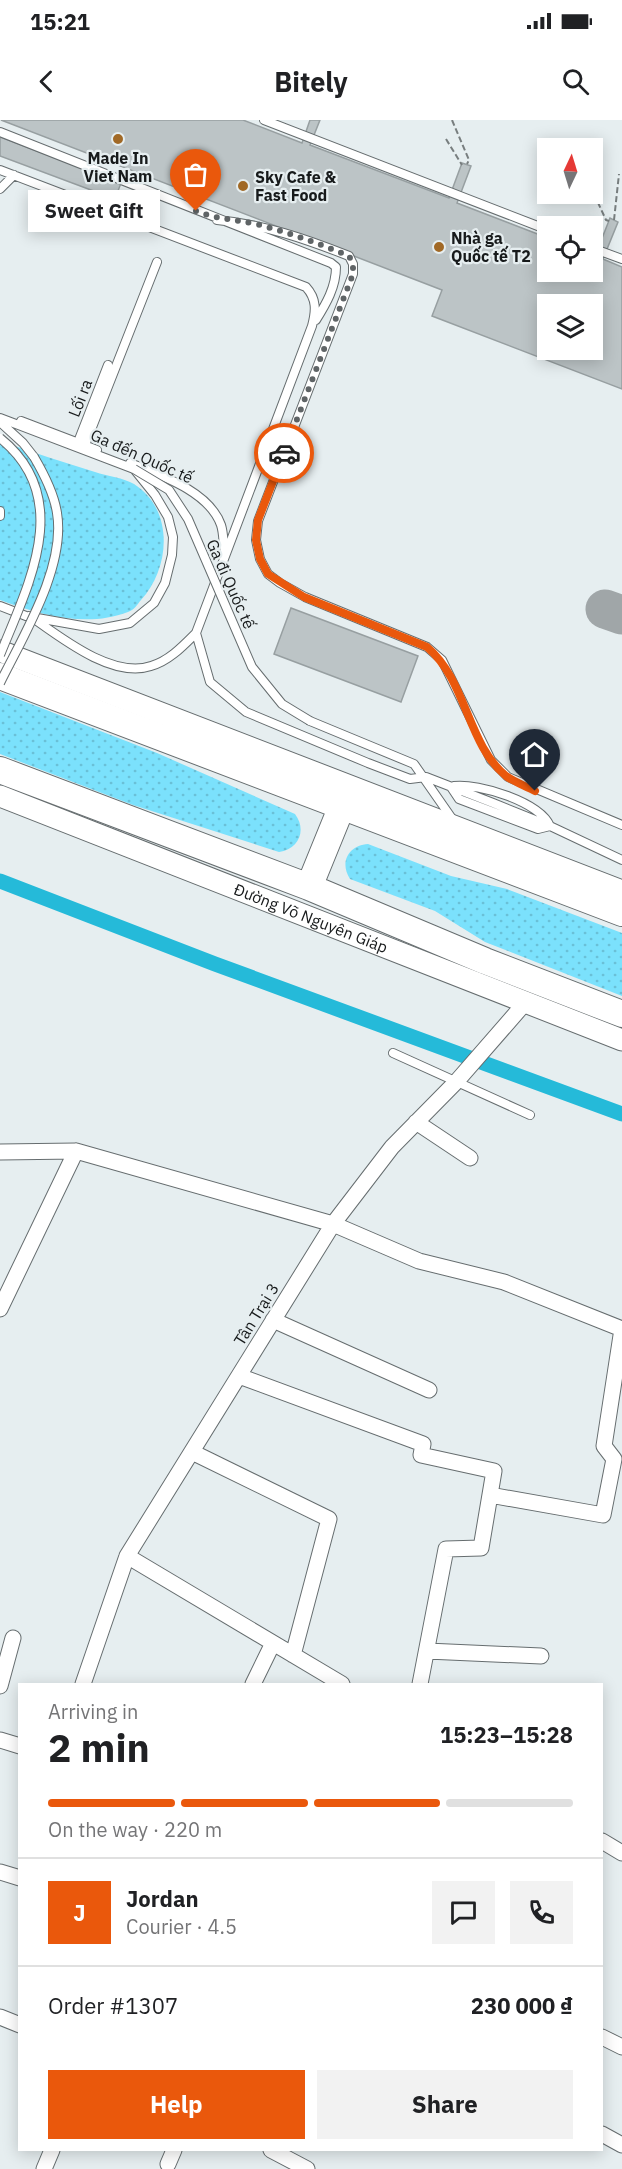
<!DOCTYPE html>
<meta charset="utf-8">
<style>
:root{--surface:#fff;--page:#f2f2f2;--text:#202124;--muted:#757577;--line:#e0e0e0;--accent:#ea580c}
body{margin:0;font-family:"IBM Plex Sans",sans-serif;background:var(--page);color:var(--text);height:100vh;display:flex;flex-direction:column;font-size:22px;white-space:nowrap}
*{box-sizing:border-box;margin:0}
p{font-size:20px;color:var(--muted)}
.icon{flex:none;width:33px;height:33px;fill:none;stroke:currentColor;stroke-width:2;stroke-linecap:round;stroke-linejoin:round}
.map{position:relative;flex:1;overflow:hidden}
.drawer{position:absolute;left:18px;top:1563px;width:585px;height:468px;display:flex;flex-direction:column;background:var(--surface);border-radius:0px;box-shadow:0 3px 15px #0003}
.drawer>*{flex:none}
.needle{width:39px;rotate:4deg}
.fabs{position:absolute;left:537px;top:18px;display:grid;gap:12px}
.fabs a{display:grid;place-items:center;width:66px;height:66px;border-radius:0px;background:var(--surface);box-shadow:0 3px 15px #0003;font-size:30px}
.pin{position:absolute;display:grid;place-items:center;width:51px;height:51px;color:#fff;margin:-62px -26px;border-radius:50% 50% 50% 0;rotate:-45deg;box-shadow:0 0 6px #0007}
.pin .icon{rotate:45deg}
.courier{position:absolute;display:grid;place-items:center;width:60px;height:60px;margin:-30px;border:4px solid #ea580c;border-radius:50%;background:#fff;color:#222;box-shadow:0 2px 8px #0007}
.bubble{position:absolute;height:42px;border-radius:0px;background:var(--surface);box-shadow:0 3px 15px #0003;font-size:20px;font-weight:700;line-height:42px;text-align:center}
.overview em{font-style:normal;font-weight:700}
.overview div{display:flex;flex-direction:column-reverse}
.overview{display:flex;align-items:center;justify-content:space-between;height:102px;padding:0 30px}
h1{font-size:39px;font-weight:700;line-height:45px}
.bar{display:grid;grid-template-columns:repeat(4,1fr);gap:9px 6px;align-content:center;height:72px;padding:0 30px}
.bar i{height:8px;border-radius:4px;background:var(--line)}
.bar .active{background:var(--accent)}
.bar p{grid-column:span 4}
.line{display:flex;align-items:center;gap:15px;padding:0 30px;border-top:2px solid var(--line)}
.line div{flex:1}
.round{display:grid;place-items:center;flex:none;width:63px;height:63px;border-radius:0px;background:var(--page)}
.cta{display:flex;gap:12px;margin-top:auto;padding:12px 30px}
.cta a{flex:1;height:69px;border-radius:0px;background:var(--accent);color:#fff;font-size:24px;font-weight:700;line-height:69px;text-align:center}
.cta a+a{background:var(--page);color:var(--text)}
.status{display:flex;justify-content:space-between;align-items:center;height:42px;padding:0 30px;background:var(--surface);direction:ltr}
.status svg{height:16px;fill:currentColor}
header{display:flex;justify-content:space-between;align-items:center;height:78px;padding:0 30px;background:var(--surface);font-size:27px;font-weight:700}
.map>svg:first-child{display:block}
</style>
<div class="status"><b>15:21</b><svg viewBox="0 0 49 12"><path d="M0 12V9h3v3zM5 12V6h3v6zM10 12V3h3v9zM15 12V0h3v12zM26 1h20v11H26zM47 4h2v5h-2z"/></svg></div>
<header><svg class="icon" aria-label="back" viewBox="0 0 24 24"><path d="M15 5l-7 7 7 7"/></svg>Bitely<svg class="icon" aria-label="search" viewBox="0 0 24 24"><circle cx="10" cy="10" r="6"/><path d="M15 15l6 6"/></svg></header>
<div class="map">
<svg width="622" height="2049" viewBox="0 0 622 2049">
<defs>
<pattern id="grass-dots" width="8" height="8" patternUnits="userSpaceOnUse" patternTransform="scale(1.5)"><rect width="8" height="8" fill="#7be1fc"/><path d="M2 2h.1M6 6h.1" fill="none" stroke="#6ac0d7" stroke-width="1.8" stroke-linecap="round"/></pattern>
</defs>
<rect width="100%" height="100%" fill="#e6eef0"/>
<path fill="url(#grass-dots)" d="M0 321C32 332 63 342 95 352 107 356 124 358 134 364 175 390 170 449 141 480 137 485 134 490 128 492 87 508 40 495 0 480Z
M0 572 157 633 295 694C307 710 299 729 279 732L133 685 0 634Z
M368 724 451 756 507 769 622 813V876L485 822 435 791 350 759C339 742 349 725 368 724Z"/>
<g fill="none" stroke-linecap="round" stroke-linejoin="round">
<path stroke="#25bad9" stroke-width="15" d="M0 761 215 844 622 994"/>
<path stroke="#a0a6a8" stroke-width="39" d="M605 489 622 495"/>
</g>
<path fill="#bcc4c6" stroke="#979fa1" stroke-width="1.5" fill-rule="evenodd" d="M1 0H243L302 23 310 0H320L310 25 449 78 462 43 471 46 457 83 548 118V152H592V135L595 136 610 98 618 102 603 139 622 147V269L432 196 442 170ZM548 184H592V230H548Z
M0 17 121 63 115 79 0 36Z
M291 488 418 536 401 582 274 534Z"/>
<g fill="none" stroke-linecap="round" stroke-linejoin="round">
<defs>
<path id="service" d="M264 0 548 110
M0 12 331 143 336 147C336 167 326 184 316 200
M0 50 306 167C317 179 316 191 312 206L196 513C183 526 169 541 151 546 112 559 60 517 30 496
M0 69 14 55
M217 100C263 104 306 119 349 136L353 144V154L258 401 256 420 260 439 268 454 280 463 305 477 427 527 442 540 491 640 508 657 622 705
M592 128 622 139
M0 298 134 349 155 375 168 397 173 417 172 435 165 463 154 483 130 503 99 509 26 496 0 486
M21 301 97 330
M0 302 23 323 34 337
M78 322 108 245
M85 325 157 142
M130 343C160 355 209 371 221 405 224 414 223 425 225 433
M0 391V396
M196 513 210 562 246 592 368 643 410 659 426 657 493 683 550 706 622 740
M310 601 414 644 453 700
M454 666C479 663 540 682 550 706
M451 667 459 679 538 709 550 706
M393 933 530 995"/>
<path id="minor" d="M416 1002 470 1038
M0 1032 76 1031 333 1104 419 1141 504 1162 622 1209 604 1326 614 1339 603 1395 490 1375
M0 1189 76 1031
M273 1200 429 1270
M239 1256 423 1324 421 1335 494 1351 481 1428 446 1429 420 1564
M192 1332 329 1399 293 1535
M127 1436 342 1564
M427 1531 541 1536
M83 1564 127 1436 333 1104 392 1027 457 961 525 883
M253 1564 273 1523
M0 1566 13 1518
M0 1620 20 1626
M602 1721 622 1733
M0 1752 20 1758
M0 1897 20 1905
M602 1917 622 1927
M602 2014 622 2025
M271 2030 307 2049
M168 2044 174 2030
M44 2049 52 2030"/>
<g id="secondary">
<path d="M0 531 622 771"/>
<path id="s1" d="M0 676 622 920"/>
</g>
<path id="trunk" d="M0 556 622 793
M0 650 309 767 485 841 622 894
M309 767 342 686"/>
</defs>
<use href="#service" stroke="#666d6f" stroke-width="10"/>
<use href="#minor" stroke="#666d6f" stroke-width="17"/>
<use href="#secondary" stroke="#666d6f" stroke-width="23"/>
<use href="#trunk" stroke="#666d6f" stroke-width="28"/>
<path stroke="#787e7f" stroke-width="2" stroke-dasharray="6 3" stroke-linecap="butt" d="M452 0 469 40 467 44
M446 19 462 45
M594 74 606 100 609 101
M614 100 619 54"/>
<use href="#service" stroke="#fff" stroke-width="8"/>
<use href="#minor" stroke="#fff" stroke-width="15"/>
<use href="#secondary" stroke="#fff" stroke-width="21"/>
<use href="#trunk" stroke="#fff" stroke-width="26"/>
<defs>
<path id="service-bridge" d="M0 318C75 378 28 465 0 535
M134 349 169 370 188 399 252 547 282 584 310 601
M0 563C23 516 66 447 57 393 54 373 44 354 34 337"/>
</defs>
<use href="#service-bridge" stroke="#666d6f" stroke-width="10" stroke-linecap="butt"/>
<use href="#service-bridge" stroke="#fff" stroke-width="8"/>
</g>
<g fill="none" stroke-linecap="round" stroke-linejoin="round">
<path stroke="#5f6466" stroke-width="6" stroke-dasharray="0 10.8" d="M196 91C219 100 236 99 260 105 290 113 320 124 349 136L353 144V154L284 333"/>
<path stroke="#ea580c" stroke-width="8" d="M284 333 258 400 256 420 260 439 268 454 304 477 427 527C467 561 467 624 506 656 514 662 526 666 535 671"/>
</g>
<g fill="#a16926" stroke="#e6eef0" stroke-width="2">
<circle cx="118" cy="19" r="6"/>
<circle cx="243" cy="66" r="6"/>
<circle cx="439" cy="127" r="6"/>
</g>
<g text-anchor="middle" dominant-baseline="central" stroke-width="4.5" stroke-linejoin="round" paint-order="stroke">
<g font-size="16" font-weight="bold" fill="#171a1b" stroke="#e6eef0" text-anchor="start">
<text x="118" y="38" text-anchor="middle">Made In<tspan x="118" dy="18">Viet Nam</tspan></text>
<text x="255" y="57">Sky Cafe &amp;<tspan x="255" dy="18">Fast Food</tspan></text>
<text x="451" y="118">Nhà ga<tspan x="451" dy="18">Quốc tế T2</tspan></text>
</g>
<g font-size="16" fill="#171a1b" stroke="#e6eef0">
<text transform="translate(80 278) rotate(-69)">Lối ra</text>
<text transform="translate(142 336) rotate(24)">Ga đến Quốc tế</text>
<text transform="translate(231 464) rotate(66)">Ga đi Quốc tế</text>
<text stroke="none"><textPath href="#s1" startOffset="334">Đường Võ Nguyên Giáp</textPath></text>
<text transform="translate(256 1194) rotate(-58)">Tân Trại 3</text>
</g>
</g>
</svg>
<div class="fabs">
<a><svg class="needle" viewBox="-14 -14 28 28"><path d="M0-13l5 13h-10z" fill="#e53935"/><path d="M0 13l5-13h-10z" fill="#757577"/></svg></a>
<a><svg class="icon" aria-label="locate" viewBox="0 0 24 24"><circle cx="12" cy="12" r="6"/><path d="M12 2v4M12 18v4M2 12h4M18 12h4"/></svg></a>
<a><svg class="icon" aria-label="layers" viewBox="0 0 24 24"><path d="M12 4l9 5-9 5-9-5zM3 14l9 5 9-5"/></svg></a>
</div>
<div class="pin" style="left:196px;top:91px;background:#ea580c"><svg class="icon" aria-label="bag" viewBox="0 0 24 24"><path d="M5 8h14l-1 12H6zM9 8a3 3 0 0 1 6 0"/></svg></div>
<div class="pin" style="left:535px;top:671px;background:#1f2937"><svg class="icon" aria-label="home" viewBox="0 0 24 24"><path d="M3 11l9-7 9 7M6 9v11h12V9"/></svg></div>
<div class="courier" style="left:284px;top:333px"><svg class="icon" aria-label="car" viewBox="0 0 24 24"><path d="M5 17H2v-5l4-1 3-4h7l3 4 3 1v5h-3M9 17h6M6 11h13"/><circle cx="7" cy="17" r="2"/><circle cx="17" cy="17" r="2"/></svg></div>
<div class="bubble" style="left:28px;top:70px;width:132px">Sweet Gift</div>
<section class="drawer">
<div class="overview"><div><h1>2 min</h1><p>Arriving in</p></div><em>15:23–15:28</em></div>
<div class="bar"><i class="active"></i><i class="active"></i><i class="active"></i><i></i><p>On the way · 220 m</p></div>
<div class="line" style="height:108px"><b class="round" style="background:var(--accent);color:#fff">J</b><div><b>Jordan</b><p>Courier · 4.5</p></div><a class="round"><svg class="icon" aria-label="chat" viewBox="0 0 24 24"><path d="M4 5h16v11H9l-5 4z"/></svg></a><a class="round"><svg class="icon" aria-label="phone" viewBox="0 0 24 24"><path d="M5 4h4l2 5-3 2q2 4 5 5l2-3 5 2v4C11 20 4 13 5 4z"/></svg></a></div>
<div class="line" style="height:78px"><div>Order #1307</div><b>230 000 ₫</b></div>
<div class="cta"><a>Help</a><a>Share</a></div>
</section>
</div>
